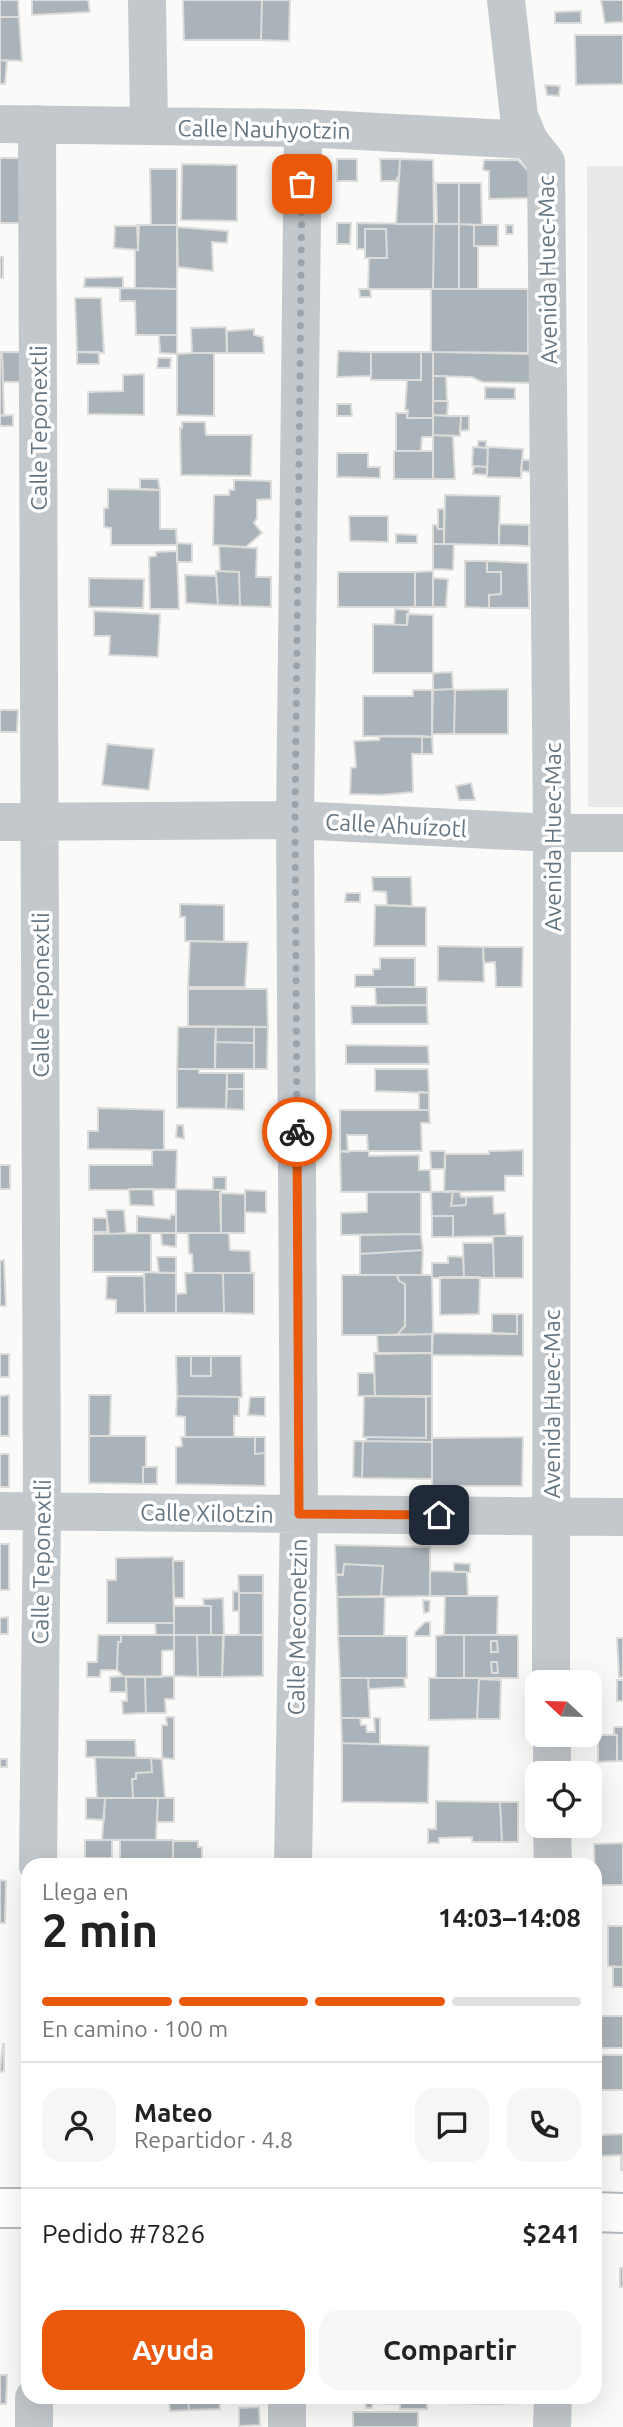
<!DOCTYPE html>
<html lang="es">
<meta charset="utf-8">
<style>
:root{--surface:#fff;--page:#f6f6f6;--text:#222;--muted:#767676;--line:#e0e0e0;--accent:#ea580c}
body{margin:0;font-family:Ubuntu,sans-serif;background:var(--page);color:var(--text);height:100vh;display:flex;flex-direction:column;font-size:26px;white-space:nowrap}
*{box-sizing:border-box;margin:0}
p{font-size:23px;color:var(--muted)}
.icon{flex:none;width:38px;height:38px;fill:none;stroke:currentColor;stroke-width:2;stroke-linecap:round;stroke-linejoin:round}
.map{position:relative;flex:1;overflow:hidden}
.side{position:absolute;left:21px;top:1858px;width:581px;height:546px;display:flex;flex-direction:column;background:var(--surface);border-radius:21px;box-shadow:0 7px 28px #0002}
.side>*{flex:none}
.needle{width:46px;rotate:292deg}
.buttons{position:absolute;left:525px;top:1670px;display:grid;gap:14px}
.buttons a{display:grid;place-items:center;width:77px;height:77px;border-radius:14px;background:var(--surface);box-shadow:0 7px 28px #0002;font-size:35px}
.pin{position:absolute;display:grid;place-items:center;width:60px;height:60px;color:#fff;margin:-30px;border-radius:14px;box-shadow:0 4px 10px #0006}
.courier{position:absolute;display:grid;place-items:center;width:70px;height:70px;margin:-35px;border:5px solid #ea580c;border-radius:50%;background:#fff;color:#222;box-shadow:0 2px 9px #0007}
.summary em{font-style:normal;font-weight:600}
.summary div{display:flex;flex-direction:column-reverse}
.summary{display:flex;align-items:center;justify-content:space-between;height:119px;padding:0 21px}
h1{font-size:46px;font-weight:600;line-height:52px}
.bar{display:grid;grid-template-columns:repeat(4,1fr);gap:10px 7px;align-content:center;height:84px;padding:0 21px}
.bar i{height:9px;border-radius:5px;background:var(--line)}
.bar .on{background:var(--accent)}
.bar p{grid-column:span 4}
.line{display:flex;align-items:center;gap:18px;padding:0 21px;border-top:2px solid var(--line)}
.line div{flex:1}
.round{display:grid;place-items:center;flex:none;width:74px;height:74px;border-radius:21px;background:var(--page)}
.action{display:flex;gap:14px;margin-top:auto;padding:14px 21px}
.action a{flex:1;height:80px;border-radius:21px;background:var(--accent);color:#fff;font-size:28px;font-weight:600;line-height:80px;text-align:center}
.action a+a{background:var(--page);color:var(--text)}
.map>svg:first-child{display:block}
</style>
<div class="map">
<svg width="623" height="2427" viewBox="0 0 623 2427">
<rect width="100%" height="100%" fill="#fafaf8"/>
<path fill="#e8e9e9" d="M587 166H623V807H588Z"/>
<path fill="#aab3b9" stroke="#dcdcda" stroke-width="2" fill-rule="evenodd" d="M0 0H18L19 17H0Z
M32 0H88L90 12 32 15Z
M183 0H262L261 40H184Z
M262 0H290L289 41 261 40Z
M601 0H623V22L605 23Z
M581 11V23H555V12Z
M0 17H19L22 61 0 60Z
M575 35H623V84L576 85Z
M0 60 7 61 5 84H0Z
M545 85 560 86 559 96 547 95Z
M0 158H27V223H0Z
M337 159H357V181H337Z
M380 159H400L399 179 397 178V181H381Z
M400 159 433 160 434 224H396Z
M484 160H518L531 174V198L489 199V171L483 170Z
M182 164 237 165V221L181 220Z
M150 169H177V225H151Z
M436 183H459V224H437Z
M459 183H481L482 225 459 224Z
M337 223H351L350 244H337Z
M357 223 434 224 433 289H368L369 258H387L386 229H365V249H357Z
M434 224H459V289H433Z
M459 224 474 225V246H478V289H459Z
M137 225H177V289L135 288V250H138Z
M474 225H498V246H474Z
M506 225H513V234H506Z
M115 226H139L138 250 114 248Z
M177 227 228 231 227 243 212 242 213 271 178 267Z
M365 229H386L387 258H365Z
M0 257H3V278H0Z
M123 277V288L84 287 85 278Z
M120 288 177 289V335H136L135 301H120Z
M359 289H370L371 297H360Z
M431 289H528V353L431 352Z
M75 298H101L104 353 77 352Z
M226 327 227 353H192L191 328Z
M254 329V335L263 337 264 353H227V331Z
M159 335H177V354L160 353Z
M338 351 371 352V376L337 377Z
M0 352H2L4 415 0 416Z
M2 352H25L24 382H3Z
M77 352H99V364H77Z
M371 352H421V380H371Z
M421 352H433V418H407L408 410H405L407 380H421Z
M433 352 530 354V383L482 382 472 377 433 376Z
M192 353H214V416L177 415V354Z
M158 358H171L170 368H157Z
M144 374V415L88 414V392L123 391V375Z
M433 376H446L447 401H433Z
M485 387 515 388V399H485Z
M433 401H448L447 416 433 415Z
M337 404H351L352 416H337Z
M396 413H407V418H433V437H422L421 451H396Z
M13 415V426H0V416Z
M433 415 461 416 460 436 433 435Z
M461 416H469V430L460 431Z
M182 422H205L206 435H252L251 476 181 475 180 428H182Z
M433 435 453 436 455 479H433Z
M478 441H486V448L478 447Z
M473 447 488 448 487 467 472 466Z
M488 447 523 449 521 478 487 477Z
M394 451H433V479H394Z
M337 453H368V467H380V478L337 477Z
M522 460H530V472L521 471Z
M474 466 487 467V475L473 474Z
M140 479H158L160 490 140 489Z
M234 480 271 481V499L257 500V518L254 523 262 533 246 547 213 545 214 495H229V490H234Z
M108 489 160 490V529H176L177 545H111V528L104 527V508H108Z
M445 495 500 496 499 545 444 544Z
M438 509H444V529H438Z
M349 516H388V542L350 541Z
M499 524 529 525V546L499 545Z
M433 525H437L438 529H444V544H433Z
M396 534 417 535V543H396Z
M177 543 192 544V562H177Z
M433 544H454L453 570 433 569Z
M219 546 257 548 256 577H271V607L240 606 239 572 220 571Z
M177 551 179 609H150L149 557 156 556V552Z
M465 561H487V572H501V594L489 595V608L465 607Z
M487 561 528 563 529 608H489V595L501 594V572H487Z
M216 571 239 572 240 606 218 605Z
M433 571V607H415V572Z
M338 572H415V607H338Z
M185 575 216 576 218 605 186 603Z
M89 578 144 579 143 608 89 607Z
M433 578 448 579 446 607H433Z
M395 609 409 610 407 625H394Z
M94 611 160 614 158 657 109 655 110 636H94Z
M407 614 433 615V673H373V624L407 625Z
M452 672 453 689 433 690V673Z
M453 689 455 690 454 734H432L433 690Z
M508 689V734H454L455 690Z
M413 690H432V737L363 736V696H413Z
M0 710H18L17 732H0Z
M380 736H422V754H412L413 792 381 795 350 794 351 768 356 767 354 741 379 740Z
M422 736 432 737 433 754H422Z
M107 744 154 749 149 790 102 785Z
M471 783 475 800H459L456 786Z
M372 877H411L412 906 387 905 386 892 373 891Z
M346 893H360V902H345Z
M180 904 224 905V942L185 941V917H180Z
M375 905 426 907V946H374Z
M190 941 248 942 245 987H188Z
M438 946 483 947 484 982 438 981Z
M483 947H523L522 987H496L495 962 484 963Z
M380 958H415V987H355V975H373V969H380Z
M375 987H427V1005H376Z
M188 989H267L268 1027 188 1026Z
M427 1005 428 1024H352L351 1006Z
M178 1027H216L215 1069H177Z
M216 1027H254V1043L215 1042Z
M254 1027H268L267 1069H254Z
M215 1042 254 1043V1069H215Z
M346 1045 428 1046 429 1064H346Z
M177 1069H199V1073H227L226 1109 177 1108Z
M375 1069H428L429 1093 375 1091Z
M227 1073H244V1089H227Z
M227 1089H244V1110L226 1109Z
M419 1092 429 1093V1110H419Z
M98 1108 164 1110V1150L88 1149V1131H98Z
M340 1110H429L430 1123H421L422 1151H368L367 1135H347L348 1152 340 1151Z
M177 1125H183L184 1139 176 1137Z
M152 1150H177L176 1189 89 1190V1165H152Z
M523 1150V1176H505V1191L444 1192 445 1154H489V1151Z
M340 1151H369V1156L419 1155V1170H430L431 1192H341Z
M430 1151H445V1169H431Z
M0 1165H10V1189H0Z
M213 1177H226V1190H213Z
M129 1189H153L154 1206 130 1205Z
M176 1189 221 1190V1233H176Z
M245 1190 266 1191V1213L245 1212Z
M453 1191 460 1192 461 1197H466V1205L451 1206Z
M453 1191 451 1206 466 1205V1197L493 1196 494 1214 505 1213 506 1236 453 1237V1216H432L431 1192Z
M367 1192H421V1234L341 1235V1213L367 1212Z
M220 1193 245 1194V1233H221Z
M106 1210H124L126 1233 109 1234Z
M171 1215H176V1233H137V1216L170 1219Z
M432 1216H453V1237H432Z
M93 1218H107V1232H93Z
M151 1233V1272H93V1234Z
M161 1233H176V1247L162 1245Z
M188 1233H229L230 1250 250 1251 251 1273H193L192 1254H189Z
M421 1234 423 1250 360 1254V1235Z
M493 1236H523V1278H494Z
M463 1243H493L494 1278H464Z
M423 1250 422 1275H360V1254Z
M448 1256 463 1257 464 1278H432V1263H448Z
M157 1257H176V1273H159Z
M4 1260 6 1306H0V1261Z
M144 1272 176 1273V1313H145Z
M185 1273H223L224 1313H176V1294L186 1293Z
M223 1273H254V1314L224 1313Z
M342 1275H397L399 1281 405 1284V1326L397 1335H342Z
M397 1275H432L433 1334 397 1335 405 1326V1284L399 1281Z
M107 1276H144L145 1313H116V1300L106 1299Z
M440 1277H480L479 1314 440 1315Z
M492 1314H517V1334L492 1333Z
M517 1314H523V1356L432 1355V1333L517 1334Z
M433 1334 432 1353 378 1354 377 1335Z
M374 1353H432V1396H375Z
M0 1354H9V1377H0Z
M176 1356H191V1376H211V1356H241L242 1397 177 1396Z
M191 1356H211V1376H191Z
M358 1373H374L375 1396H358Z
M9 1395V1436H0V1396Z
M89 1395H111L110 1436H89Z
M177 1396 239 1397V1416H234V1437H185V1417L176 1416Z
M364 1396 426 1397V1438L363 1437Z
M432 1396V1442L366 1441 367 1437 426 1438V1397Z
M250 1397H265V1416L248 1415Z
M89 1436H146V1467H143V1484L89 1483Z
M181 1437H255V1454L265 1453V1486L176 1484V1447L182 1446Z
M255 1437H265V1453L255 1454Z
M523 1437 522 1486H432V1438Z
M354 1441H363L362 1478 353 1477Z
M363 1441 432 1442V1479L362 1478Z
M0 1454H9V1487H0Z
M143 1467H157V1484H143Z
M0 1544H9V1590H0Z
M335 1545 430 1547V1596L381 1597 383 1566 344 1564 343 1575 336 1574Z
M173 1557 174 1623H107V1580H116V1558Z
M173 1561H184V1598H174Z
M454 1563 470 1564V1572H454Z
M344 1564 383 1566 381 1597H337L336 1574 343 1575Z
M430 1571 467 1572 468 1596H430Z
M238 1575H263V1593H239Z
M233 1591 239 1592V1611H233Z
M239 1593H263V1635H239Z
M385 1596 384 1636H338L337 1597Z
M445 1596H498L497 1635H444Z
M223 1598 224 1635H211V1606H204L203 1599Z
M423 1600 430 1601 429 1612 424 1613Z
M174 1606H211V1635H174Z
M8 1617V1634H0V1618Z
M425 1622H430V1636H415V1632Z
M155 1623H174V1635H156Z
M98 1635H121V1642H118L117 1670H101L100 1677H87V1662H97Z
M121 1635H174V1650L162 1651V1677L123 1676 117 1670 118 1642H121Z
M174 1635H197L198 1677 174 1676Z
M197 1635H223L222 1677H198Z
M224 1635H263V1676L222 1677Z
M444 1635H464V1678H436V1636Z
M464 1635H518V1678H464ZM491 1641H497L498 1652H491ZM491 1662H497L498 1673H492Z
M338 1636H407V1678H340Z
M617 1638H623V1677H619Z
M491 1641H497L498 1652H491Z
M491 1662H497L498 1673H492Z
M123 1676 126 1677V1692H110V1677Z
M174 1676V1699H165L166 1713H146L145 1677Z
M126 1677H145L146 1713 123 1714 122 1701H127Z
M340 1678H368L370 1718H341Z
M368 1678H404L405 1687 369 1689Z
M429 1678H482L479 1679 477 1719 429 1720Z
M479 1679 501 1680 500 1719H477Z
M617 1680H623V1701H617Z
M166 1717H174V1759L162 1758V1725H167Z
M341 1718H360L361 1725H366L367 1732H375L374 1718H380V1744L342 1743Z
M614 1727H623V1761H617V1735H614Z
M598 1735H617V1761L598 1762Z
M86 1740H135L136 1758 86 1757Z
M342 1743 429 1746 428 1803 342 1802Z
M95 1757 151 1758 152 1772 136 1773V1779H132L133 1798H97Z
M151 1758 162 1759 165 1798H133L132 1779H136V1773L152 1772Z
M0 1759H7V1767H0Z
M86 1798H105L104 1820 86 1819Z
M105 1798H158L156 1840H102Z
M158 1798H174V1822H157Z
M436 1801 500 1802 502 1842H472V1837L439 1838V1843H428V1829H436Z
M500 1802H518V1842H502Z
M85 1840H112V1858H85Z
M120 1840H173V1866H120Z
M173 1841H198V1847H202V1866H173Z
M623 1843V1885H595L594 1844Z
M0 1880 6 1881 5 1923H0Z
M608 1926H623V1967L608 1966Z
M613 1967H623V1987H613Z
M595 2016H623V2048H595Z
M3 2044H4V2071L0 2072Z
M595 2055H623V2090H595Z
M623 2134V2170H621V2155L600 2156V2135Z
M620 2268H623V2287H620Z
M0 2375H7L6 2404H0Z
M169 2398H188L189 2410 170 2411Z
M188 2398H219L220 2409 189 2410Z
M366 2398H427V2409H400V2404L372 2403V2408H366Z
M446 2398H494L495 2404 447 2403Z
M494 2398H517V2403L495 2404Z
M259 2407 260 2425 239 2426V2408Z
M353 2412H418V2427H353Z"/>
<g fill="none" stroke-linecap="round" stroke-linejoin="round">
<defs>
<path id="secondary" d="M0 2208H28
M595 2212 623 2213"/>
</defs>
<use href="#secondary" stroke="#b3babf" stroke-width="42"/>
<path stroke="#c3c8cc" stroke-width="38" d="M147 0 149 126
M506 0 519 116 529 140 546 162 552 833 551 1682
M0 124 303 128 529 140
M37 124 42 1511 38 1866
M0 822 295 820 552 833H623
M0 1511 623 1517
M552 1734V1773
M552 1825 553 1866
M293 1866 299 1514 295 820 303 128
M34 2398V2427
M287 2398V2427
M552 2427 553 2398"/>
<use href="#secondary" stroke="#fff" stroke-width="38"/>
</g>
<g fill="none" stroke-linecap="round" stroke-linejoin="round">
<path stroke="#99a4ac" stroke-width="7" stroke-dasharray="0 12.6" d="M297 1132 295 820 302 184"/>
<path stroke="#ea580c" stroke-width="9" d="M297 1132 299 1514 439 1515"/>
</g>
<g text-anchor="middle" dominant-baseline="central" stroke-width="7" stroke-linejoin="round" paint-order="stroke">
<g font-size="23" fill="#657683" stroke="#fff">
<text transform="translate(264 129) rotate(1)">Calle Nauhyotzin</text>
<text transform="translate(547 270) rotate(-91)">Avenida Huec-Mac</text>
<text transform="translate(38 428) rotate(-90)">Calle Teponextli</text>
<text transform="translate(396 825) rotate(3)">Calle Ahuízotl</text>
<text transform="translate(552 837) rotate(-90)">Avenida Huec-Mac</text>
<text transform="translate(40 995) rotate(-90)">Calle Teponextli</text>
<text transform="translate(551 1404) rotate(-90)">Avenida Huec-Mac</text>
<text transform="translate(207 1513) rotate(1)">Calle Xilotzin</text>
<text transform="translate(41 1562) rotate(-89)">Calle Teponextli</text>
<text transform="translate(297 1627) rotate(-89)">Calle Meconetzin</text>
</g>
</g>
</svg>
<div class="buttons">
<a><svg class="needle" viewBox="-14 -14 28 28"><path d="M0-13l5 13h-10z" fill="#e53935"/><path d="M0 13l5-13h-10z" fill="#767676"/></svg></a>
<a><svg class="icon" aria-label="locate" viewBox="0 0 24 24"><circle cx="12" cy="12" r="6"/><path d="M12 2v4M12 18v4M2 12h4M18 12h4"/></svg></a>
</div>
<div class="pin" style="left:302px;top:184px;background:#ea580c"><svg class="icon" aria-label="bag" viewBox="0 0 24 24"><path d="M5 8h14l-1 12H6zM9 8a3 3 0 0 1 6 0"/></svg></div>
<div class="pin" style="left:439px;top:1515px;background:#1f2937"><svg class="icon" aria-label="home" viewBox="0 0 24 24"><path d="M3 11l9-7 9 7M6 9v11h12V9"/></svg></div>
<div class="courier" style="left:297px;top:1132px"><svg class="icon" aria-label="bike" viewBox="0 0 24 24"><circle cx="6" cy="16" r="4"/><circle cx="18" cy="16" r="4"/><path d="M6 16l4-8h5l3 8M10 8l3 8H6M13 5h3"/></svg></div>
<section class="side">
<div class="summary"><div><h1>2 min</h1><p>Llega en</p></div><em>14:03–14:08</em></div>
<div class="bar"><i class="on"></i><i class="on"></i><i class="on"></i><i></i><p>En camino · 100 m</p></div>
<div class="line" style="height:126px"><a class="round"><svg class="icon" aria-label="person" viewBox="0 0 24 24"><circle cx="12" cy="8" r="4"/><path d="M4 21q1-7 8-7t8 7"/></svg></a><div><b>Mateo</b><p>Repartidor · 4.8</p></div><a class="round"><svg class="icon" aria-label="chat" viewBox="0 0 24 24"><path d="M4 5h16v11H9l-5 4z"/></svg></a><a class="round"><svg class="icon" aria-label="phone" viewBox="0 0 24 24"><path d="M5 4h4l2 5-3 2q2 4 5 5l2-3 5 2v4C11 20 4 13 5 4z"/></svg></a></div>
<div class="line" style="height:91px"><div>Pedido #7826</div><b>$241</b></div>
<div class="action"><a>Ayuda</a><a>Compartir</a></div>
</section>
</div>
